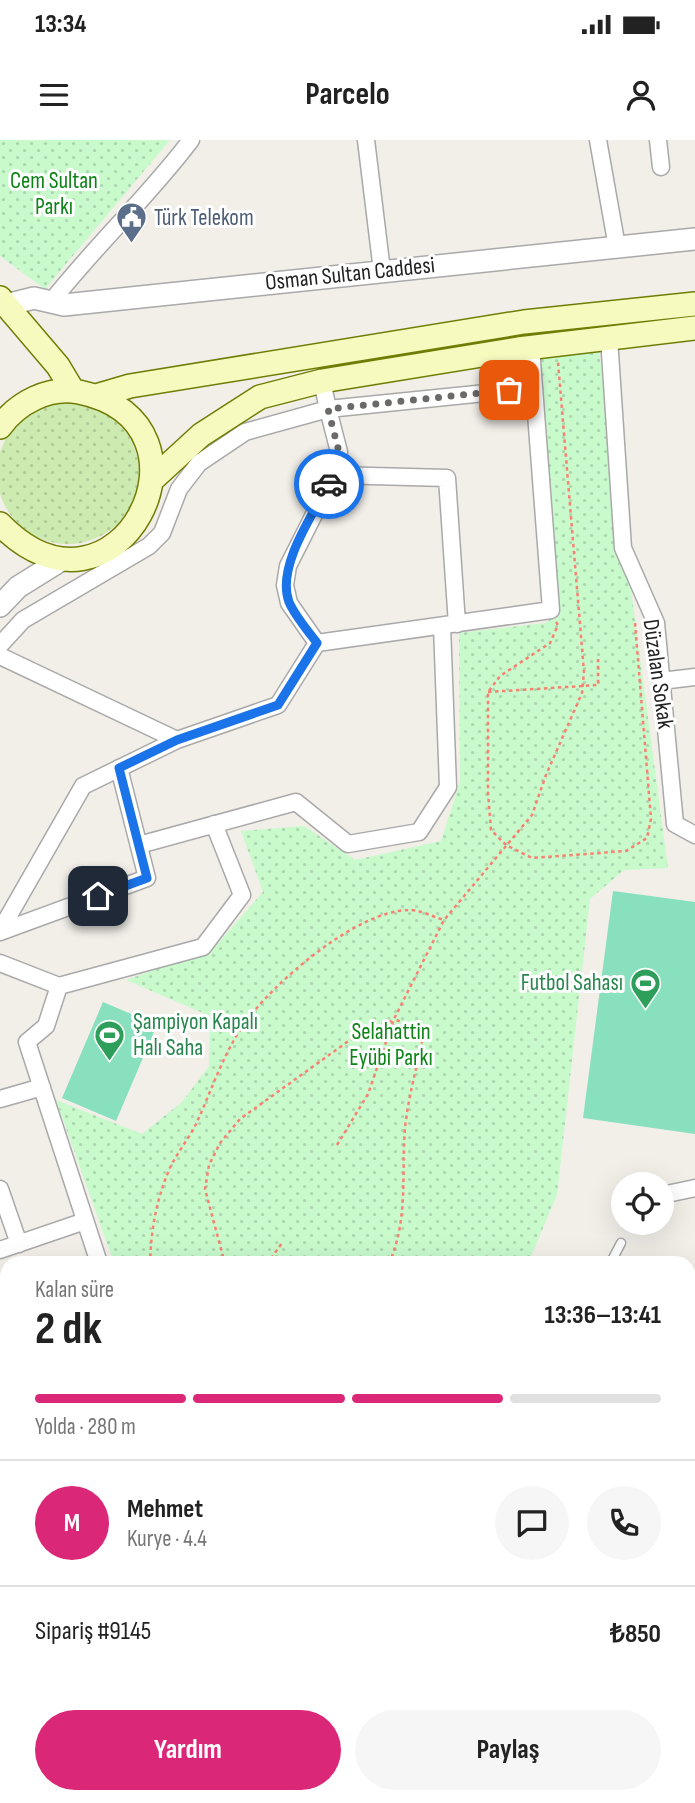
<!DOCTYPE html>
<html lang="tr">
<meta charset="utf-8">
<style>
:root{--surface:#fff;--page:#f6f6f6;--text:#222;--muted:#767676;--line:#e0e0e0;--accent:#db2777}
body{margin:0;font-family:"Sofia Sans Condensed",sans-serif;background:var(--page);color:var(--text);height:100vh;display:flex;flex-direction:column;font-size:26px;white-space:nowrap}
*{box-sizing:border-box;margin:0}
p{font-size:23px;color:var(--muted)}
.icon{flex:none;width:38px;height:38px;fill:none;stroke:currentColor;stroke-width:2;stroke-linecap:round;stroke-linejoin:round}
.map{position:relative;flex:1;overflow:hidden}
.sheet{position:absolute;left:0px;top:1116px;width:696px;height:548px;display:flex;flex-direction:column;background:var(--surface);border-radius:21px 21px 0 0;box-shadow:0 7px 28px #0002}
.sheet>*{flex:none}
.tools{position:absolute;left:611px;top:1032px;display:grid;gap:14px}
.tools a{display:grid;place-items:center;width:63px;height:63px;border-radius:50%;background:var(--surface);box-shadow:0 7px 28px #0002;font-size:35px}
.pin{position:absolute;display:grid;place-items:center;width:60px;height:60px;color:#fff;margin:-30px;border-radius:14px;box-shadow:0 4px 10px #0006}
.courier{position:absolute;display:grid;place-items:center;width:70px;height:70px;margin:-35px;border:5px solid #1a73e8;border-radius:50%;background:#fff;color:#222;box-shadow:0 2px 9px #0007}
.summary em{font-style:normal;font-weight:700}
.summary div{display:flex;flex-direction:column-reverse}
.summary{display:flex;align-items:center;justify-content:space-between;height:119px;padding:0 35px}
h1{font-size:46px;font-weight:700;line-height:52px}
.bar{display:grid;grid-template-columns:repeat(4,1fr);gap:10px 7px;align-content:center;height:84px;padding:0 35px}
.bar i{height:9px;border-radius:5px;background:var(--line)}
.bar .on{background:var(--accent)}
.bar p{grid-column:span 4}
.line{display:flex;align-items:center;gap:18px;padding:0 35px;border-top:2px solid var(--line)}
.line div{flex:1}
.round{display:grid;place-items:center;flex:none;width:74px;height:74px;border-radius:37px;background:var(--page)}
.button{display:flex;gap:14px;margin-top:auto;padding:14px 35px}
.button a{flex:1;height:80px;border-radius:42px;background:var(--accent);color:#fff;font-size:28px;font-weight:700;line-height:80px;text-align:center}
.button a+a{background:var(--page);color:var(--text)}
.status{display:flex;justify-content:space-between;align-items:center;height:49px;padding:0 35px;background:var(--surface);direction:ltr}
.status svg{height:19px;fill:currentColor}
header{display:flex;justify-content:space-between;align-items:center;height:91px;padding:0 35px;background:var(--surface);font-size:32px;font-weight:700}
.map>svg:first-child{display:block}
</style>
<div class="status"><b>13:34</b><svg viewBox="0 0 49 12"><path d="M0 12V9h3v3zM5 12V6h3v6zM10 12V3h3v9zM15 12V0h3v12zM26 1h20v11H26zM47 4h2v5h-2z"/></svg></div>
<header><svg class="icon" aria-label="menu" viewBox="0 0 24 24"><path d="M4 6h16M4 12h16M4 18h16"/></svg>Parcelo<svg class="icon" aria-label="person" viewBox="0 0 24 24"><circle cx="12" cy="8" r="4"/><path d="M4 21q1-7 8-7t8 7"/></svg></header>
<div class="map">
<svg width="695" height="1663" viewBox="0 0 695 1663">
<defs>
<pattern id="grass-dots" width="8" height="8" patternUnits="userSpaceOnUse" patternTransform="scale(1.75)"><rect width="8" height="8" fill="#cdebb0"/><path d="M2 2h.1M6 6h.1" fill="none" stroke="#b0c997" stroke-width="1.8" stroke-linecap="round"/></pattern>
<pattern id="park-dots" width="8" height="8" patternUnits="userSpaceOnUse" patternTransform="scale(1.75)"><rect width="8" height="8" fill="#c8facc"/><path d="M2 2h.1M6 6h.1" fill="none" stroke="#acd6af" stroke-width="1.8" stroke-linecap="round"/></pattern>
</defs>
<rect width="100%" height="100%" fill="#f2efe9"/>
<path fill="url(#grass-dots)" d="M-3 333a71 71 0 1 1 142 0a71 71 0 1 1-142 0Z"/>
<path fill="url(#park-dots)" d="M0 0H170L45 149 0 116Z
M599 210 668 728 624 730 590 759 557 1055 528 1123H114L56 960 142 994 182 962 209 926 210 876 126 840 212 810 263 752 241 691 304 686 355 720 441 701 460 641 459 493 545 483 559 473 541 216Z
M0 1155 4 1168H7V1250L0 1248Z"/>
<path fill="#88e0be" d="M613 751 695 762V994L583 978Z
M103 862 157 885 116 981 62 958Z"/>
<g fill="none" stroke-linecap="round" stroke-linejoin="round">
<defs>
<path id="service" d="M610 1124 621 1103"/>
<path id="minor" d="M366 0 382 131
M598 0 617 107
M658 0 661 27
M51 162C95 106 148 57 191 0
M609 198 623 408 656 483 675 684 695 695
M322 241 328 269 534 248
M334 335 447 338 457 484
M0 505 23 480 149 406 162 393 179 349 199 323 245 292 328 269 339 312 334 335 288 426 285 445 289 463 317 503
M0 516 177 600
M661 541 695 537
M139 705 296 662 348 704 419 692 448 647 442 486
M0 791 83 646 177 600 278 565 317 503 551 470 531 208
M0 792 147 738 119 628
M0 823 59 846 46 886 27 902 99 1123
M59 846 203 807 242 755 214 684
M0 959 42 947
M0 1049 19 1104
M662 1055 695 1048
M0 1110 85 1081
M0 1363 7 1348
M0 1604 7 1607
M109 1657 121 1663
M666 1657 679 1663
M337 1663 340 1657
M499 1663 502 1657
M694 1663 695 1660"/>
<path id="tertiary" d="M6 165 34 158 64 165 695 99
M0 466 18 447 63 419
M690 1402 695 1405
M163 1663 165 1657"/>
<path id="secondary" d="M0 158 58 226 73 251
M96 256 130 246 524 182 695 164
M0 287C17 263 49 246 79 252 230 283 117 504 0 384
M152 340 201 295 260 257 322 241 518 209 695 188"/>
</defs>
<use href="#service" stroke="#a9a9a9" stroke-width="11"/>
<use href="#minor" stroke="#a9a9a9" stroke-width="19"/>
<use href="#tertiary" stroke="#a9a9a9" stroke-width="24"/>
<use href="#secondary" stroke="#707d05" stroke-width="26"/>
<path stroke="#fa8072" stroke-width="2.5" stroke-dasharray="3.5 3.5" stroke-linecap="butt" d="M556 482 558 485 550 503 500 536 488 552V653L491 690 506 705 532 718 626 711 647 698 651 679 635 483H638
M488 552 598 545V519
M337 1005 368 954 394 879 444 780 532 675 546 635 582 553 584 532 558 222
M150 1124C151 1090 156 1061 169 1030 176 1014 188 1000 196 984 211 952 222 917 242 887 270 845 356 771 408 770 419 769 433 777 444 780
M225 1124 205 1049 209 1025 220 1003 240 979 361 892 394 880
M267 1124 282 1103
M389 1124C409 1076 401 1037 405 988 408 958 417 927 423 897L409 885 394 879
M0 1200 7 1198"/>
<use href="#service" stroke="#fff" stroke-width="8"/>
<use href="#minor" stroke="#fff" stroke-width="16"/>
<use href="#tertiary" stroke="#fff" stroke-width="21"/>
<use href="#secondary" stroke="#f7fabf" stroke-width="23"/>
</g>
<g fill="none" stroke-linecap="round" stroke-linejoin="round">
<path stroke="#6b6a68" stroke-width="7" stroke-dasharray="0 12.6" d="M329 344 339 312 328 269 509 250"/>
<path stroke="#1a73e8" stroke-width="9" d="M98 756 147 738 119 628 177 600 278 565 317 503C308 491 295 476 289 462 276 427 313 374 329 344"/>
</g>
<defs>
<symbol id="civic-pin" viewBox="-11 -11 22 30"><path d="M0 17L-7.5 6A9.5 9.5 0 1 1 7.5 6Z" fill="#5c6f8a" stroke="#fff"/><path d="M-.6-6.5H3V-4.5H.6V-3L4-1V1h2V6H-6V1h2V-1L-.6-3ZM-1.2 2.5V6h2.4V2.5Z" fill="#fff"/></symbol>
<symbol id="stadium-pin" viewBox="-11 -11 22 30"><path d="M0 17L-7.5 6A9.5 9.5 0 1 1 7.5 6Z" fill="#2e9e5b" stroke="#fff"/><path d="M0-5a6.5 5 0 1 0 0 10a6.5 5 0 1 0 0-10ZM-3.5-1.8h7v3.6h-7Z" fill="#fff"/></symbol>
</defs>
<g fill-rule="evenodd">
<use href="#civic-pin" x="114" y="60" width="35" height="47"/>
<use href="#stadium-pin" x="628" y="826" width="35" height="47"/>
<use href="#stadium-pin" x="92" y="878" width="35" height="47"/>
</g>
<g text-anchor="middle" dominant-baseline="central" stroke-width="6" stroke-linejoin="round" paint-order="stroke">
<g font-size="23" fill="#0c8416" stroke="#fff">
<text x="54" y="41">Cem Sultan<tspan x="54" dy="26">Parkı</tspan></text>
<text x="391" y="892">Selahattin<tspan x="391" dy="26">Eyübi Parkı</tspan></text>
</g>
<g font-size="23" fill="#4e5e75" stroke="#fff" text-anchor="start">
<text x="154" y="78">Türk Telekom</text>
</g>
<g font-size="23" fill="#222" stroke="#fff">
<text transform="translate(350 134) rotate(-6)">Osman Sultan Caddesi</text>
<text transform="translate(658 534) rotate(82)">Düzalan Sokak</text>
</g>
<g font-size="23" fill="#27864d" stroke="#fff" text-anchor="end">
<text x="623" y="843">Futbol Sahası</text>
<text x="133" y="882" text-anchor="start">Şampiyon Kapalı<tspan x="133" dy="26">Halı Saha</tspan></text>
</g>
</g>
</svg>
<div class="tools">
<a><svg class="icon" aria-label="locate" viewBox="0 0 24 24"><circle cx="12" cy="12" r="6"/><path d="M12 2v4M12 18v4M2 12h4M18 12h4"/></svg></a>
</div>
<div class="pin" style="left:509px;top:250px;background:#ea580c"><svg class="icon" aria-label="bag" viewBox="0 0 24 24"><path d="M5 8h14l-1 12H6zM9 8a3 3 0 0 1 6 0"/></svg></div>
<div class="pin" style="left:98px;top:756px;background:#1f2937"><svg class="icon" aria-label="home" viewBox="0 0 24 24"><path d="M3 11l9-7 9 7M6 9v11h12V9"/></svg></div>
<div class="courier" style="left:329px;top:344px"><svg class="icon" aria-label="car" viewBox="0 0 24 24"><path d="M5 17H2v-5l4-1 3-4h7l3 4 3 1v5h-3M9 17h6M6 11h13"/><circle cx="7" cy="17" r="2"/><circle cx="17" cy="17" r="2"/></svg></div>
<section class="sheet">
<div class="summary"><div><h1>2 dk</h1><p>Kalan süre</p></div><em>13:36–13:41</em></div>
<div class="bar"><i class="on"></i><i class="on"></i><i class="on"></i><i></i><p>Yolda · 280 m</p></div>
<div class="line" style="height:126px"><b class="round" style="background:var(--accent);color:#fff">M</b><div><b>Mehmet</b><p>Kurye · 4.4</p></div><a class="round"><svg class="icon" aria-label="chat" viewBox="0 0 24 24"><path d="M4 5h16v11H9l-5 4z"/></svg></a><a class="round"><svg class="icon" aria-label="phone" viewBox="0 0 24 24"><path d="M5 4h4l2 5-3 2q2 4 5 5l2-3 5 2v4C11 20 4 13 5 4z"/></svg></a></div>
<div class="line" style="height:91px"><div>Sipariş #9145</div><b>₺850</b></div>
<div class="button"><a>Yardım</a><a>Paylaş</a></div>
</section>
</div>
